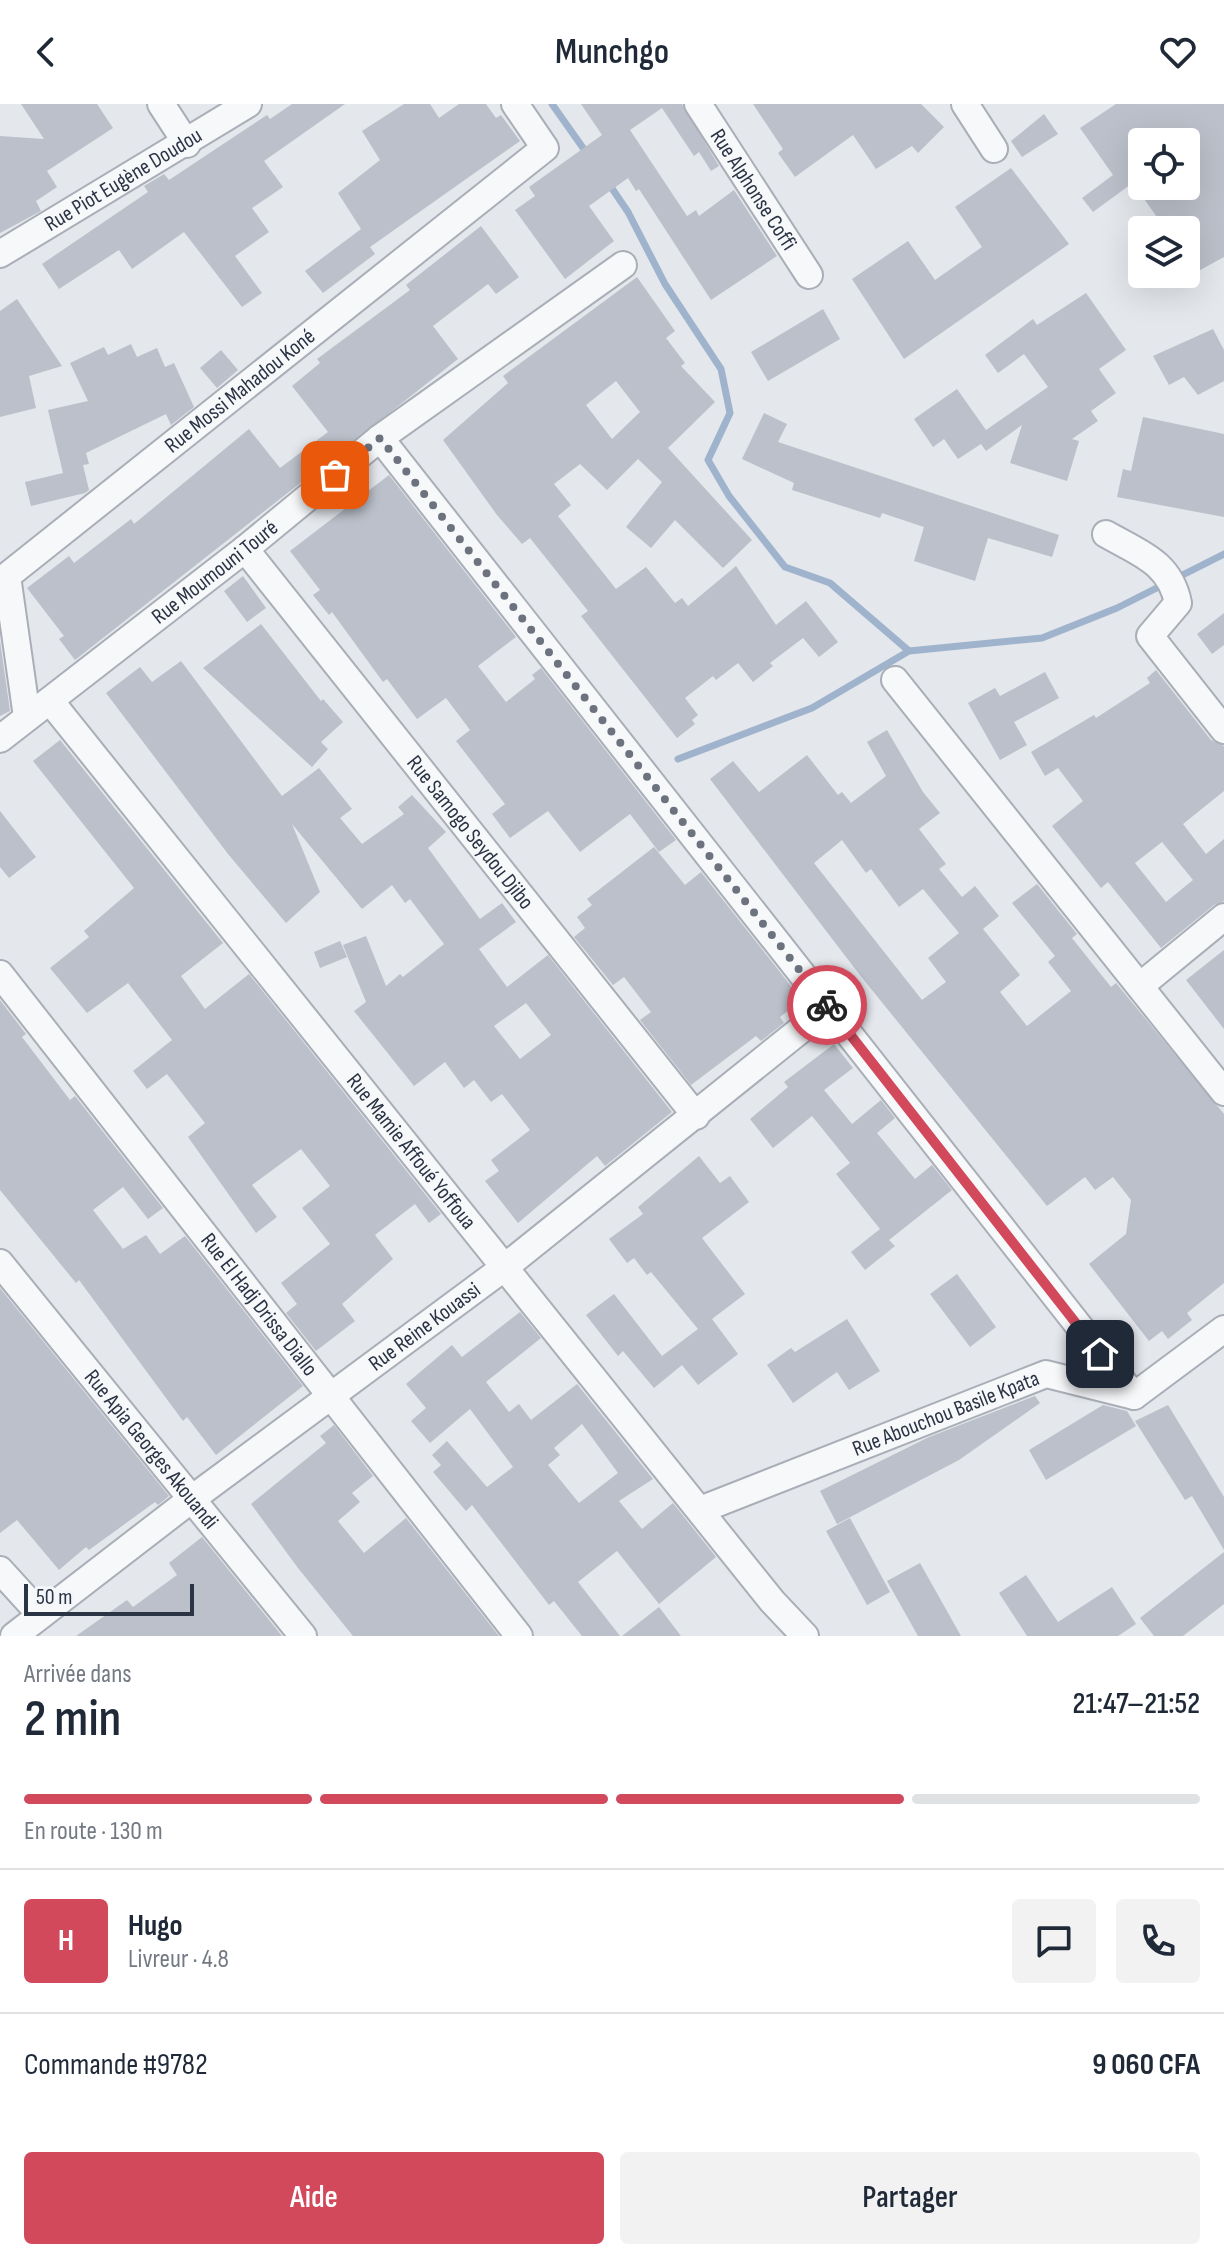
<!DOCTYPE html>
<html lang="fr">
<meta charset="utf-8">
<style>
:root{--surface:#fff;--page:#f2f2f3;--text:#1f2937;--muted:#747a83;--line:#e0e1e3;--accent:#d1495b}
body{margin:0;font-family:"Sofia Sans Condensed",sans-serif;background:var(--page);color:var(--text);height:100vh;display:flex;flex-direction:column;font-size:30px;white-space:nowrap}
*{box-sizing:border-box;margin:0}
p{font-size:26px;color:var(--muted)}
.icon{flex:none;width:44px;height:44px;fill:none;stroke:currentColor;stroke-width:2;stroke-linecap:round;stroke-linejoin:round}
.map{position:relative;height:1532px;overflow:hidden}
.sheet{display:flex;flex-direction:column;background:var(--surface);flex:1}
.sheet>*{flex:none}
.buttons{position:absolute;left:1128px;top:24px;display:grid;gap:16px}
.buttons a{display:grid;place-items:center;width:72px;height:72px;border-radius:8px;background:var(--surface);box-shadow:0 8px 32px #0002;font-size:40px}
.scale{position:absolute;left:24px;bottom:20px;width:170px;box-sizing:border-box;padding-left:8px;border:4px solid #2b3445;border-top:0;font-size:22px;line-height:28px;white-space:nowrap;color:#2b3445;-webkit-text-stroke:6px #f4f6f9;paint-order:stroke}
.pin{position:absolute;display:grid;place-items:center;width:68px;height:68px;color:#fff;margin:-34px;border-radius:16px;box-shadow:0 4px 12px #0006}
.courier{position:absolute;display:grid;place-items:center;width:80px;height:80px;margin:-40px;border:6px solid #d1495b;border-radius:50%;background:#fff;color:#222;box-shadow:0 2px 10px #0007}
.overview em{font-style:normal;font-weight:600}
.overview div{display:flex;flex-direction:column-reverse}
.overview{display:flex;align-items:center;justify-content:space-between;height:136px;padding:0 24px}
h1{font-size:52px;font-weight:600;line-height:60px}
.bar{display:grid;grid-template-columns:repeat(4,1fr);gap:12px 8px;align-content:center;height:96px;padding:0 24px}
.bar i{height:10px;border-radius:6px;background:var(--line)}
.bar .active{background:var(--accent)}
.bar p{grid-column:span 4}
.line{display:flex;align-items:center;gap:20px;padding:0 24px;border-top:2px solid var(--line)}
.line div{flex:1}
.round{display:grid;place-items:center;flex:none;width:84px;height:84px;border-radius:8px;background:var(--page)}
.cta{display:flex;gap:16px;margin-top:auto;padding:16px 24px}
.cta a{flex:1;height:92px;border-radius:8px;background:var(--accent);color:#fff;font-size:32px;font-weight:600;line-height:92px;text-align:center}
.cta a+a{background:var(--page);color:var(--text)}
header{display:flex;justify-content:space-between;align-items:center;height:104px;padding:0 24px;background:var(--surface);font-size:36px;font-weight:600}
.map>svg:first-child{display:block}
</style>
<header><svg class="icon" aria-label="back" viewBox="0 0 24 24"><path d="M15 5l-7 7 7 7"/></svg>Munchgo<svg class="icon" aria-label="heart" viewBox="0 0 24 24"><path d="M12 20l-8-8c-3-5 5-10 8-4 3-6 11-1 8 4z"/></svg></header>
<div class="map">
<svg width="1224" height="1532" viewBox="0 0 1224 1532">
<rect width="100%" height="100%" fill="#e4e7ec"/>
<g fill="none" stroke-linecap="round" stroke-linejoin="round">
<path stroke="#9fb4cc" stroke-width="7" d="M552 0 588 51
M609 80 628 108 665 180 721 265 730 309 708 356 729 392 785 463 830 479 909 547
M678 655 812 604 909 547 1042 534 1117 504 1224 450"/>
</g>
<path fill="#bbc0ca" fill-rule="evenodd" d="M21 0H97L113 24 47 67 57 83 36 97 41 107 0 129V32L44 35Z
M292 0H345L264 57 283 83 252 104 269 128 235 152 262 189 242 203 184 128 132 165 119 146 59 185 42 160 148 88 144 82 164 70 169 76 267 11 270 15Z
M404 0H430L439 14 459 0H486L496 14 501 11 520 37 370 143 375 150 323 189 305 167 361 125 338 89 380 56 362 27Z
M581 0H682L719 62 711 67 699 48 694 52 662 4 630 26 687 112 696 106 699 112 734 86 777 152 711 196 639 85 636 87 628 74 589 102 614 137 565 175 515 106 535 92 529 83 602 31Z
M753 0H921L944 23 918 49 912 42 876 65 853 31 795 73 778 49 783 45Z
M1116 0H1224V153L1191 171 1186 160V126H1166L1135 82H1191L1187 72 1198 67 1186 38H1142V72L1093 108 1082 94 1113 71 1080 24Z
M1044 10 1058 30 1022 53 1011 37Z
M1011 64 1069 140 904 255 852 175 908 137 935 176 982 143 955 103Z
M481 122 519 173 496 190 488 180 433 222 458 255 75 556 59 535 64 532 27 484 69 452 74 459 131 415 134 420 249 325 280 364 328 328 292 282 320 259 317 255 410 186 406 181Z
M637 173 675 227 666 234 685 259 681 262 715 298 668 344 752 436 723 464 675 416 651 444 626 423 662 378 638 355 607 386 580 360 554 380 571 401 558 412 616 485 646 463 675 499 682 494 688 502 736 462 776 521 806 497 838 538 819 553 803 534 770 559 773 562 753 578 738 559 716 576 713 572 685 594 698 611 692 616 695 620 677 634 581 512 588 507 530 434 522 440 497 411 443 336 508 279 503 272ZM616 277 640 308 612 335 586 301Z
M1086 189 1126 246 1099 265 1116 289 1091 307 1098 317 1072 335 1079 337 1067 377 1010 359 1022 321 986 347 981 340 958 355 944 335 933 343 914 315 957 285 986 326 1048 283 1024 250 998 269 985 251 1033 215 1037 221Z
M17 195 62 262 29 272 36 304 0 313V207Z
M823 205 840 235 768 277 751 248Z
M1213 225 1224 246V277L1198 291 1184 273 1169 281 1153 252Z
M131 240 137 253 157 244 165 263 174 259 194 303 171 321 166 310 86 349 89 360 83 361 89 386 85 389 31 402 25 378 63 369 48 306 88 297 70 259 104 243 108 251Z
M221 246 238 266 217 284 200 264Z
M764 309 787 320 778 338 1059 431 1052 453 988 434 975 477 914 457 924 423 882 409 880 414 792 386 794 379 742 355Z
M1143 313 1224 330V413L1117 393 1123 365 1131 367Z
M389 371 516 533 478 562 506 598 535 575 532 571 541 564 676 736 659 748 630 710 580 748 548 707 510 734 492 710 505 700 456 637 470 626 446 594 417 615 387 575 383 578 332 508 329 511 313 491 320 486 290 447Z
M243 472 266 504 247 518 224 487Z
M1224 509V541L1212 550 1197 530Z
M261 520 321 597 323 595 343 618 321 638 328 645 312 663 203 564Z
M0 537 10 607 0 612Z
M181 557 282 692 319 664 352 705 340 714 362 740 404 710 398 703 412 691 446 728 428 744 480 815 502 799 516 818 479 845 507 883 548 851 672 1008 605 1062 597 1052 518 1119 485 1077 499 1067 491 1056 530 1026 502 990 491 998 474 976 464 984 445 958 414 982 354 907 366 898 343 841 366 832 386 882 400 870 403 873 444 840 410 795 405 799 392 781 362 805 292 720 320 788 286 819 228 750 106 589 140 563 152 578ZM526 899 551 931 520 955 494 922Z
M1156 566 1211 636 1224 642V687L1183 720 1206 750 1224 735V797L1214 801 1161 844 1108 778 1101 784 1052 722 1083 697 1058 664 1045 672 1031 648 1094 611 1096 614 1150 579 1147 574ZM1162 738 1193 776 1166 798 1135 759Z
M1045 568 1059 594 1014 618 1027 641 1000 656 968 599 995 584 1000 592Z
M887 626 923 688 940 709 919 725 946 760 939 765 962 793 975 782 999 812 983 825 1020 871 1000 888 1027 922 1071 887 1048 858 1055 852 1012 799 1037 780 1077 830 1072 834 1111 883 1116 879 1224 1010V1179L1187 1209 1192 1216 1168 1235 1162 1227 1149 1237 1089 1160 1126 1130 1131 1096 1113 1073 1095 1086 1085 1073 1047 1102 859 870 710 675 733 657 759 688 807 651 838 691 842 688 851 699 886 672 867 638ZM842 736 866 769 871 765 899 803 923 785 959 829 928 854 946 878 922 896 814 759Z
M60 636 223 839 181 872 205 905 249 870 441 1110 429 1119 415 1100 375 1131 393 1155 342 1200 355 1217 316 1247 286 1209 297 1200 281 1179 330 1140 302 1104 330 1082 301 1045 252 1081 277 1113 256 1129 188 1033 205 1019 167 970 147 985 133 967 172 936 128 879 87 909 50 864 89 833 84 827 134 784 33 657Z
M0 707 36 753 9 774 0 763Z
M654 743 685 781 701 768 802 896 780 913 784 919 761 937 756 932 691 981 640 916 651 908 624 873 613 881 574 833 585 824 577 813 592 801 587 795Z
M340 837 347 853 320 864 314 848Z
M1224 846V925L1186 876Z
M0 896 26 930 22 933 70 996 75 992 163 1104 148 1115 123 1083 93 1106 123 1145 146 1131 160 1150 185 1132 303 1282 216 1351 187 1313 183 1317 79 1176 76 1179 0 1086Z
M834 940 853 964 824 986 852 1020 881 996 895 1014 877 1029 915 1075 932 1061 952 1086 889 1136 895 1142 865 1166 851 1148 880 1125 836 1070 850 1059 812 1012 773 1044 750 1015 788 983 784 978Z
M699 1052 720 1079 730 1072 749 1098 702 1134 745 1190 712 1215 738 1250 698 1281 682 1261 654 1284 623 1247 618 1252 586 1211 614 1190 662 1252 698 1225 651 1168 647 1171 634 1154 627 1159 609 1135 643 1110 638 1103Z
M957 1170 996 1223 970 1243 930 1190Z
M0 1184 169 1392 158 1401 155 1398 89 1446 86 1443 59 1466 17 1416 0 1429Z
M520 1208 541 1234 486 1278 509 1308 519 1300 531 1316 577 1280 653 1375 619 1397 642 1425 673 1399 716 1453 659 1500 617 1447 578 1478 620 1532H582L554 1497 549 1501 472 1401 466 1407 433 1368 441 1361 432 1351 447 1337 487 1383 513 1363 470 1305 430 1339 411 1317 426 1304 406 1280 452 1241 462 1253ZM582 1320 618 1369 579 1399 548 1361 560 1351 554 1344Z
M847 1215 880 1267 849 1286 837 1268 793 1299 767 1261 791 1244 795 1248Z
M1035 1292 1040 1299 959 1356 837 1420 820 1387 929 1333Z
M1103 1301 1127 1307 1136 1322 1046 1376 1029 1346Z
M1168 1301 1224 1393V1446L1192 1392 1185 1396 1135 1317Z
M334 1321 373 1372 352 1389 360 1398 338 1417 364 1449 406 1414 499 1532H353L298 1464 251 1400 326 1339 320 1332Z
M850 1414 890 1488 867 1501 826 1427Z
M202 1433 282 1532H76L127 1496 133 1503 177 1471 169 1459Z
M1224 1448V1500L1183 1532H1154L1140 1514Z
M920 1459 961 1532H918L887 1477Z
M1026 1471 1058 1518 1112 1483 1136 1520 1118 1532H1027L999 1489Z
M659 1503 681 1532H622Z"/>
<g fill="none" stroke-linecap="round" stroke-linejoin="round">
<defs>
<g id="minor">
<path d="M161 0 187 40"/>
<path id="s1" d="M698 0 809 171"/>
<path d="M965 0 994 45"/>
<path id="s2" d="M0 150 248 0"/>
<path d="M380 334 1134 1292"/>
<path d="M1106 430C1139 449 1170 458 1178 499L1150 532 1224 626"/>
<path id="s3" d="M245 445 696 1012"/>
<path d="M895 576 1224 988"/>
<path id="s4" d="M51 598 772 1497 805 1532"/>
<path id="s5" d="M27 613 7 472 545 44 515 0"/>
<path id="s6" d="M0 635 245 445 380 334 623 161"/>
<path id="s7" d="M0 870 519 1532"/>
<path d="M1140 882 1224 813"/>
<path id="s8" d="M0 1159 303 1532"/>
<path id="s9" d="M700 1406 1046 1270 1134 1292 1224 1225"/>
<path d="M0 1466 41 1511"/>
<path id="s10" d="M14 1532 193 1394 505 1163 829 903"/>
</g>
</defs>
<use href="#minor" stroke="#a9aeb7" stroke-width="30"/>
<use href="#minor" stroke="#f7f8fa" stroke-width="26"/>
</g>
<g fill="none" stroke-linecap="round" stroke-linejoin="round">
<path stroke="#6c737f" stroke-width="8" stroke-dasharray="0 14.4" d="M335 371 380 334 827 901"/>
<path stroke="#d1495b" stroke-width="10" d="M827 901 1100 1250"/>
</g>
<g text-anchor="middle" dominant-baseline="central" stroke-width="8" stroke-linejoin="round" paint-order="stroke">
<g font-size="22" fill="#2b3445" stroke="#f4f6f9">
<text stroke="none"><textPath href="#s2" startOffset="144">Rue Piot Eugène Doudou</textPath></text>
<text stroke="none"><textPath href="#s1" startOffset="102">Rue Alphonse Coffi</textPath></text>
<text stroke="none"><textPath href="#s5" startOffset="440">Rue Mossi Mahadou Koné</textPath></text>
<text stroke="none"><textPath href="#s6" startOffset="272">Rue Moumouni Touré</textPath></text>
<text stroke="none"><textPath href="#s3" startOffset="362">Rue Samogo Seydou Djibo</textPath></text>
<text stroke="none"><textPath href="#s4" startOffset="576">Rue Mamie Affoué Yoffoua</textPath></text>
<text stroke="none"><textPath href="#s7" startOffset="420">Rue El Hadj Drissa Diallo</textPath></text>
<text stroke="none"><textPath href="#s10" startOffset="514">Rue Reine Kouassi</textPath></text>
<text stroke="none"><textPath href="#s9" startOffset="264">Rue Abouchou Basile Kpata</textPath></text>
<text stroke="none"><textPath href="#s8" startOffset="240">Rue Apia Georges Akouandi</textPath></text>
</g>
</g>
</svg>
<div class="buttons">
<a><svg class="icon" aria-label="locate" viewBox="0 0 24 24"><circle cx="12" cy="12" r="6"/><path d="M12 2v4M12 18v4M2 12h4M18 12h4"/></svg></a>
<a><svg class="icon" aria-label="layers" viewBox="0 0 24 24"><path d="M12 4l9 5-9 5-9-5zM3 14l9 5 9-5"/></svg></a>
</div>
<div class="scale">50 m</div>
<div class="pin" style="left:335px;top:371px;background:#ea580c"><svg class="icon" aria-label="bag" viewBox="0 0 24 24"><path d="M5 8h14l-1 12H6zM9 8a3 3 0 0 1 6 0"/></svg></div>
<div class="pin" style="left:1100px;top:1250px;background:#1f2937"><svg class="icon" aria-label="home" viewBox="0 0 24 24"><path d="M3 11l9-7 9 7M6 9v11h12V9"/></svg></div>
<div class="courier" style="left:827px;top:901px"><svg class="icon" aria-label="bike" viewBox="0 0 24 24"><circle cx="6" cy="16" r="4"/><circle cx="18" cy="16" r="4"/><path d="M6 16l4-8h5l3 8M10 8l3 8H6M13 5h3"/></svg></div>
</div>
<section class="sheet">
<div class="overview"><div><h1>2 min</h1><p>Arrivée dans</p></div><em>21:47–21:52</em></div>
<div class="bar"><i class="active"></i><i class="active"></i><i class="active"></i><i></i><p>En route · 130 m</p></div>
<div class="line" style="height:144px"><b class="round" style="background:var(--accent);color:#fff">H</b><div><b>Hugo</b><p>Livreur · 4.8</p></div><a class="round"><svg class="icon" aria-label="chat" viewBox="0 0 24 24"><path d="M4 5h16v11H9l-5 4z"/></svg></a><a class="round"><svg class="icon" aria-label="phone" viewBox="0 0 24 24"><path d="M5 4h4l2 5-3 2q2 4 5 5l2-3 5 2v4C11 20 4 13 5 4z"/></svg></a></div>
<div class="line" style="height:104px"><div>Commande #9782</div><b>9 060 CFA</b></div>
<div class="cta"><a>Aide</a><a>Partager</a></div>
</section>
